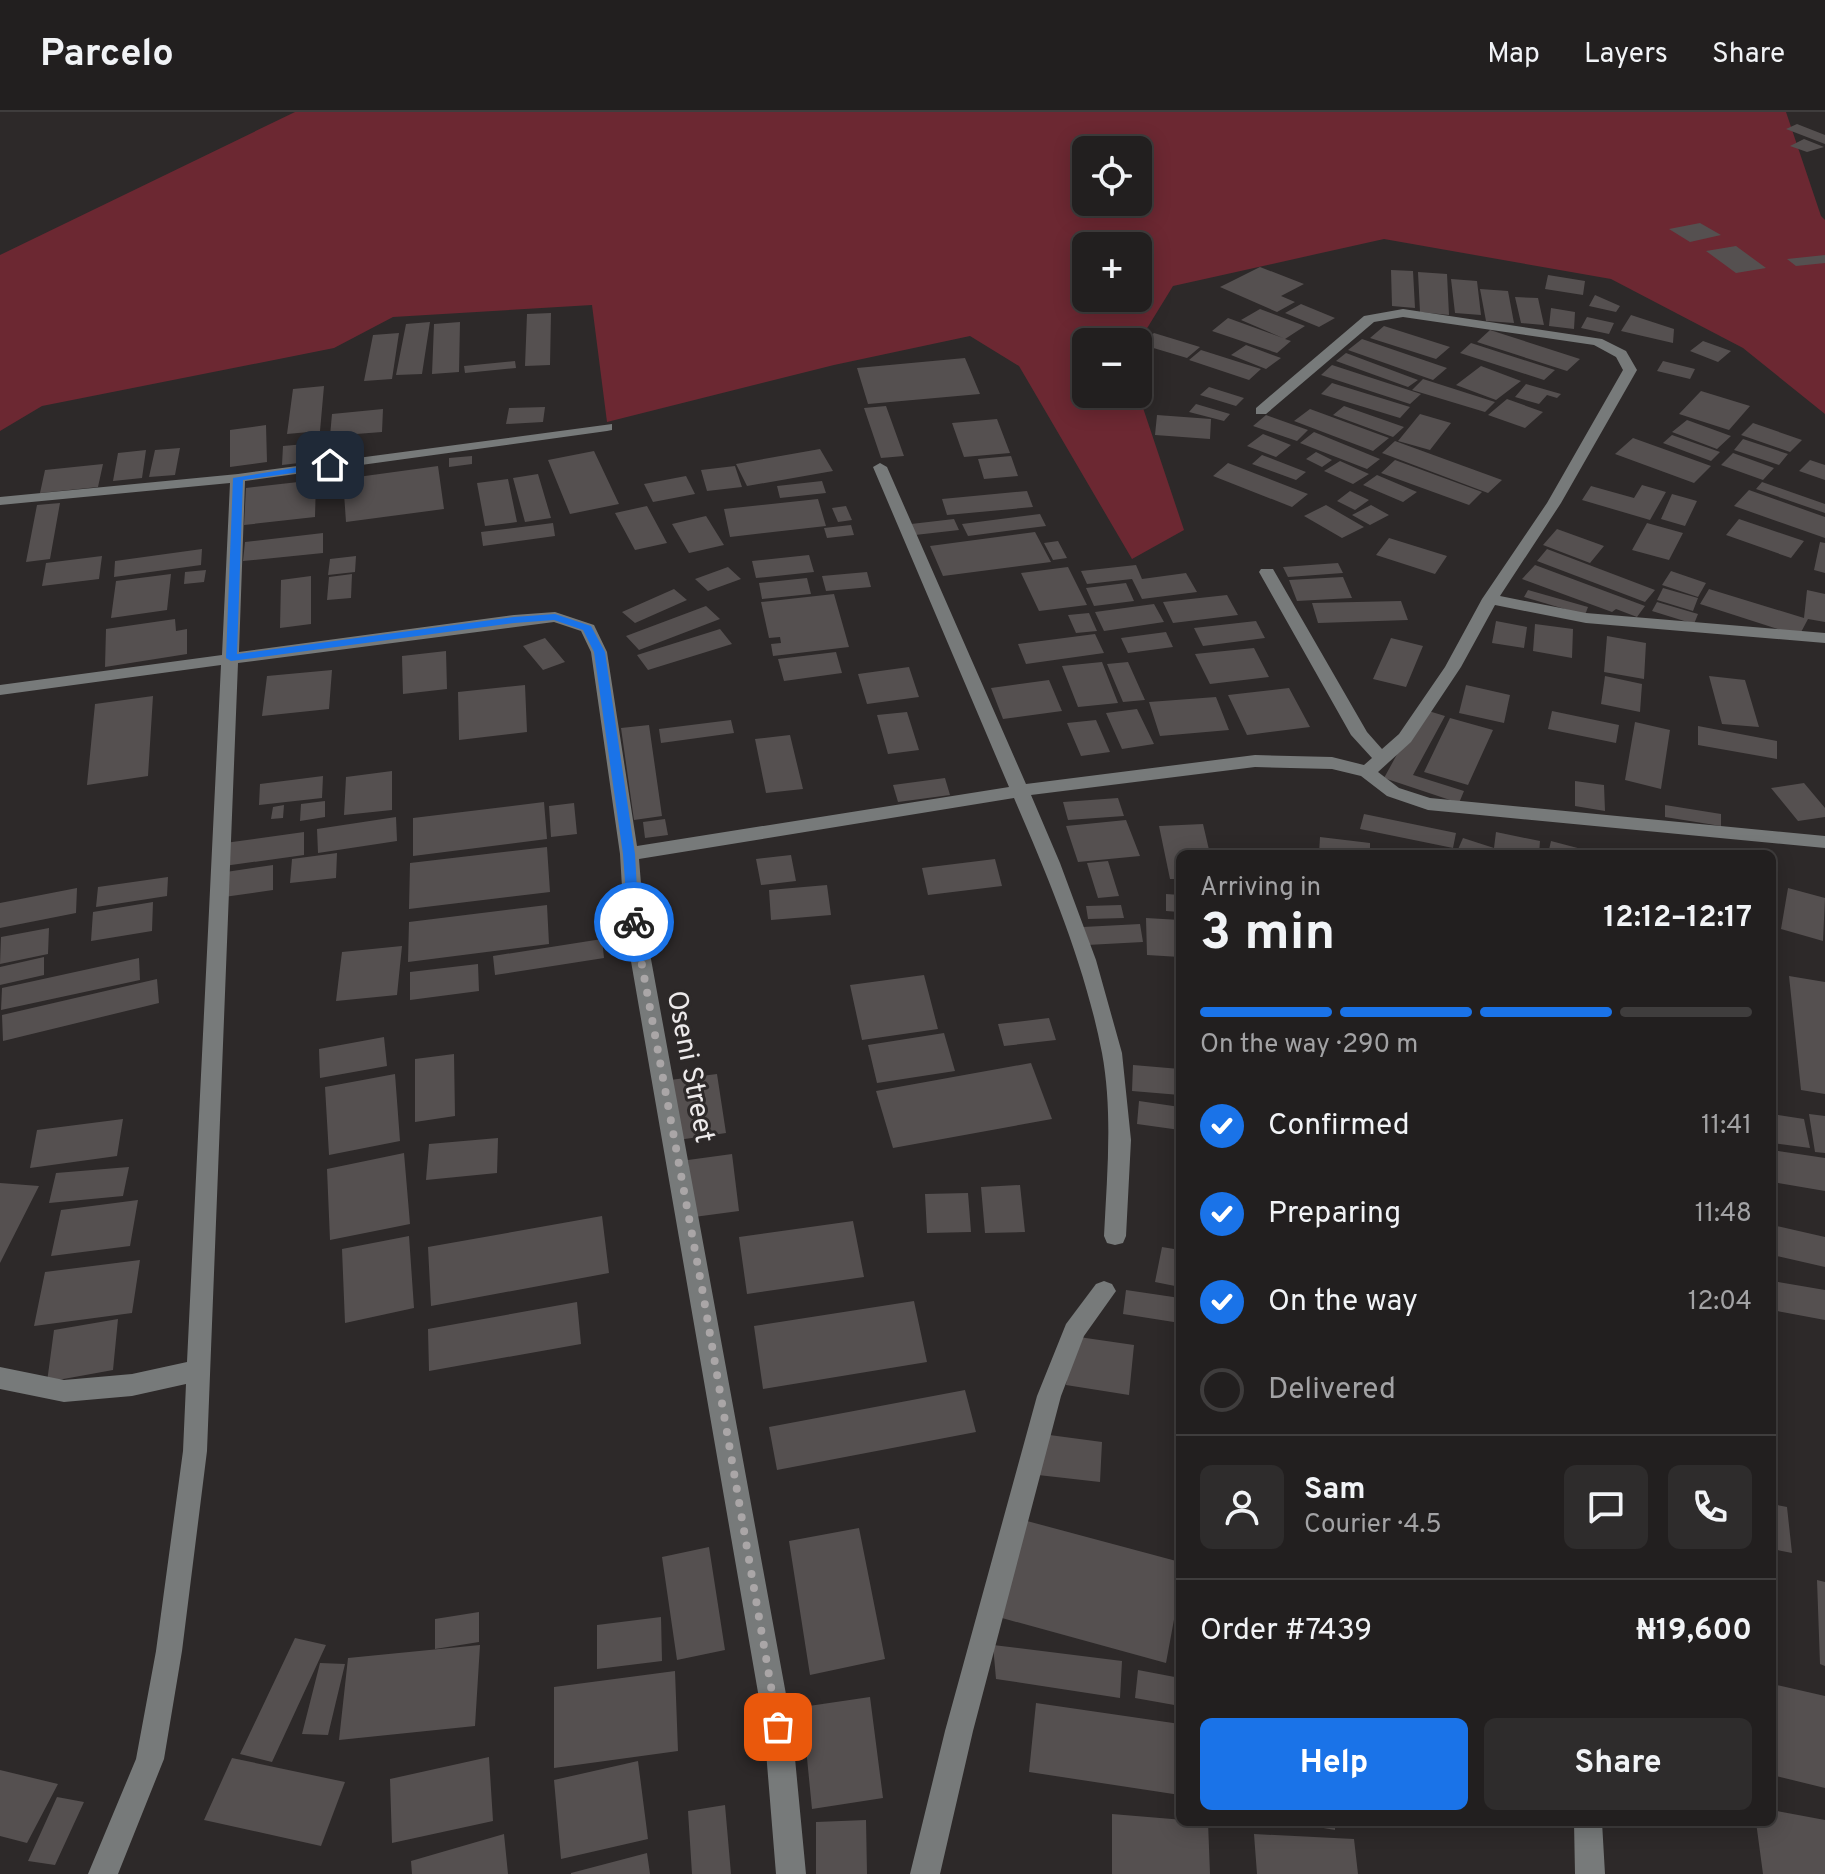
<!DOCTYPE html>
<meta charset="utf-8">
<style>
:root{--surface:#221f1f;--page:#2e2c2c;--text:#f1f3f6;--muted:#a2a2a4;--line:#3f3d3d;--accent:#1a73e8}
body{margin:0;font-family:Overpass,sans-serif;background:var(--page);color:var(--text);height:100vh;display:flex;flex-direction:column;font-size:30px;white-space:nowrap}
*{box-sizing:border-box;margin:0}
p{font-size:26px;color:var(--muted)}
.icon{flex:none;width:44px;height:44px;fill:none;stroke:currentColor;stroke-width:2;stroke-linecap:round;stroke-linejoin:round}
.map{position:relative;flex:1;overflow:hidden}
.side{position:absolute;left:1176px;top:738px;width:600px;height:976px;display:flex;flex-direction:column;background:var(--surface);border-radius:12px;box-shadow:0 4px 20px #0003,0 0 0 2px var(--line)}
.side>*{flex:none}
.fabs{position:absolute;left:1072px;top:24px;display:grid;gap:16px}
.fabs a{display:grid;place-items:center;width:80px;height:80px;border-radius:12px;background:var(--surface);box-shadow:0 4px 20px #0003,0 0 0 2px var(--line);font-size:40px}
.pin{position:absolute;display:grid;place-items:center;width:68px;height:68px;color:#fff;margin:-34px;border-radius:16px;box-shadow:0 4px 12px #0006}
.courier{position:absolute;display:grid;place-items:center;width:80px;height:80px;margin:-40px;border:6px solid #1a73e8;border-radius:50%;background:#fff;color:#222;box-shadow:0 2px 10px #0007}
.overview em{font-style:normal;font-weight:700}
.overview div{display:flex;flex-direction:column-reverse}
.overview{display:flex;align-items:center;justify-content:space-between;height:136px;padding:0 24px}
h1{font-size:52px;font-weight:700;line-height:60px}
.bar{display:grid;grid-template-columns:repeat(4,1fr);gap:12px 8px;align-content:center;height:96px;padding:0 24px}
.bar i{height:10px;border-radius:6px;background:var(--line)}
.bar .active{background:var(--accent)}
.bar p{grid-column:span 4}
.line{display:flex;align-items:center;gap:20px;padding:0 24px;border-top:2px solid var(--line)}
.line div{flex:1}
.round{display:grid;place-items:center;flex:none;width:84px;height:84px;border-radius:12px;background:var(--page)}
ol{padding:0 24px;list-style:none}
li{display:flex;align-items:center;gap:24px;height:88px}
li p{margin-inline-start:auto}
li .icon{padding:8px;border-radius:50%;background:var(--accent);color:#fff;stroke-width:4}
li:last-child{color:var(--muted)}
li i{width:44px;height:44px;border:4px solid var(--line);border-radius:50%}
.button{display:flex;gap:16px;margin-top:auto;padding:16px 24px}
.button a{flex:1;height:92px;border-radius:12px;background:var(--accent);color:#fff;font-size:32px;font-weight:700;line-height:92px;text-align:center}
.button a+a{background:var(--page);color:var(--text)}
header{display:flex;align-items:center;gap:48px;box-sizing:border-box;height:112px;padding:0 40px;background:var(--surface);border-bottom:2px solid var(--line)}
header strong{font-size:38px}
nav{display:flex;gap:44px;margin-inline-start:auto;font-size:28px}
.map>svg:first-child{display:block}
</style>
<header>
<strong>Parcelo</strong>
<nav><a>Map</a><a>Layers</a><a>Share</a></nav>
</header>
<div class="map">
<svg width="1825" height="1762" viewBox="0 0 1825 1762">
<rect width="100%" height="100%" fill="#2d2929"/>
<path fill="#6c2832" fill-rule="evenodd" d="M295 0H1786L1821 104 1825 108V302L1743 236 1611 167 1384 127 1173 174 1138 231 1086 230V282L1138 281 1184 418 1132 447 1019 254 970 224 834 253 607 310 592 193 393 205 334 236 42 294 0 319V143ZM1086 38H1138V90H1086ZM1086 134H1138V186H1086Z"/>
<path fill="#555050" d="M1797 12 1825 23V32L1786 17Z
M1804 27 1824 35 1807 40 1790 34Z
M1700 111 1721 123 1690 130 1669 117Z
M1736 134 1766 156 1736 161 1706 139Z
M1825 143V151L1796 154 1787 147Z
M1260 155 1304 172 1281 184 1295 190 1277 200 1220 175Z
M1391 158 1413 159 1415 196 1392 194Z
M1418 160 1447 162 1449 203 1420 200Z
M1548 163 1585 169 1583 183 1545 177Z
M1451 167 1477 169 1481 203 1455 201Z
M1480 177 1508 179 1514 211 1486 209Z
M1595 183 1620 194 1616 200 1589 194Z
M1515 185 1538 186 1544 213 1521 211Z
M1301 192 1335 206 1319 215 1285 201Z
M1551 196 1575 200 1574 217 1549 214Z
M1260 197 1305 214 1285 227 1291 229 1277 241 1212 219 1228 206 1283 226 1241 208Z
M551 201 550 253 525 254 527 202Z
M1631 203 1674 217 1673 231 1621 219Z
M1587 205 1614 211 1609 222 1581 216Z
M430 210 422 262 396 263 406 212Z
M460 210 459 260 432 262 434 212Z
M1384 214 1450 235 1436 247 1370 226Z
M1490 218 1580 247 1567 259 1477 230Z
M399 221 392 267 364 269 373 223Z
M1154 221 1200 235 1187 246 1140 232Z
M1362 227 1447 256 1433 268 1348 238Z
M1703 229 1731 239 1718 250 1690 239Z
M1471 231 1555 258 1544 268 1460 241Z
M1246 233 1281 246 1266 257 1231 243Z
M1201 238 1261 257 1249 268 1189 248Z
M1346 241 1418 268 1408 275 1336 249Z
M965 246 980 282 868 292 857 256Z
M515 249 516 256 465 261 464 254Z
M1663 249 1695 257 1690 267 1657 259Z
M1332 253 1421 282 1410 292 1321 263Z
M1481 254 1521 269 1496 288 1456 273Z
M1423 267 1495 290 1485 300 1412 278Z
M1332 271 1410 295 1400 306 1321 282Z
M1526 272 1561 282 1557 286 1547 283 1539 292 1515 285Z
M324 274 320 319 287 322 293 277Z
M1209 275 1244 286 1236 294 1200 283Z
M1701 279 1750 294 1729 318 1679 302Z
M1507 287 1543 300 1525 316 1488 303Z
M1196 292 1230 302 1224 309 1189 300Z
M886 294 904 344 881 346 864 296Z
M1344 294 1404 315 1393 325 1333 303Z
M545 295 543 310 506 312 509 296Z
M383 297 382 320 330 324 332 302Z
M1310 297 1389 326 1373 339 1294 309Z
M1420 302 1451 311 1430 338 1398 329Z
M1157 303 1211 307 1210 327 1155 323Z
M1266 303 1308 318 1297 329 1253 314Z
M997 307 1010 341 964 345 952 311Z
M1687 308 1731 324 1717 337 1672 320Z
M1753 311 1802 328 1790 340 1741 323Z
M266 313 267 350 230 355V318Z
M1314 320 1380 347 1367 357 1300 331Z
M1263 322 1291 333 1276 345 1247 334Z
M1672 323 1720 340 1711 349 1663 331Z
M1633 326 1711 354 1694 371 1615 342Z
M1743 327 1788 342 1779 353 1734 338Z
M1395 329 1502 368 1488 381 1382 341Z
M317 331 316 349 282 353 283 334Z
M180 336 175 363 149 365 155 338Z
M820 337 833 359 747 374 736 352Z
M146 338 142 366 113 369 118 341Z
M594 339 619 392 570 402 548 348Z
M1316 340 1332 348 1322 355 1306 347Z
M1733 341 1774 356 1763 368 1721 353Z
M1262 343 1306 360 1296 368 1252 352Z
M472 344V352L449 355V346Z
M1011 344 1018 364 984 367 978 347Z
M1395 348 1482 380 1469 393 1381 361Z
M1810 348 1825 353V368L1799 359Z
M1340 349 1369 362 1353 372 1324 359Z
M1228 351 1308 382 1292 395 1213 364Z
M103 352 98 375 40 381 45 358Z
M438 354 444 397 346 410 343 367Z
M735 354 742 375 707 379 701 358Z
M538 362 551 406 525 410 513 366Z
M1377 363 1417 380 1403 390 1363 373Z
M686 364 695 382 653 390 644 372Z
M508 367 517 410 485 414 477 371Z
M316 368 315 405 244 413 246 376Z
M822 369 826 381 780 386 777 374Z
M1762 370 1825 392V401L1756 377Z
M1642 373 1666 380 1650 408 1582 388 1591 374 1634 386Z
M1749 378 1825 405V426L1734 394Z
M1027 379 1033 395 947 403 942 387Z
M1350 379 1369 388 1355 398 1337 389Z
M1672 382 1697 389 1685 414 1661 407Z
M818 387 826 414 730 425 724 397Z
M60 391 50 447 26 450 37 393Z
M1326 393 1364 415 1342 426 1304 404Z
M1371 393 1389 403 1370 413 1352 403Z
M647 394 667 431 635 438 615 401Z
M846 394 852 408 838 410 832 396Z
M1040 402 1046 414 968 424 962 412Z
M706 404 724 433 689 441 672 412Z
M954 407 959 418 915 423 911 412Z
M1739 407 1804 429 1791 446 1726 423Z
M553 411 555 424 483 434 481 420Z
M1647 411 1683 421 1669 448 1632 438Z
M851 413 854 423 827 426 824 416Z
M1557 417 1604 434 1590 451 1543 433Z
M1035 420 1051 450 943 464 930 434Z
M323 421V441L243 449 245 430Z
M1389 426 1447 444 1435 462 1376 443Z
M1058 429 1067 446 1053 448 1044 431Z
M1820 430 1825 431V461L1814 458Z
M202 437 201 453 114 465 115 449Z
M1547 437 1655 478 1645 490 1537 449Z
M809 443 814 460 756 466 752 449Z
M102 444 99 467 42 474 46 451Z
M356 444 355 460 328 463 330 447Z
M1338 451 1343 461 1288 465 1283 455Z
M1136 453 1142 467 1186 461 1197 480 1142 487 1132 467 1087 472 1081 459Z
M1535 453 1645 494 1637 505 1616 497 1612 500 1522 467Z
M728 455 741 467 708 479 695 467Z
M1068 455 1087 493 1039 499 1021 461Z
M206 458 204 470 184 472 185 460Z
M1671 459 1706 471 1698 485 1662 473Z
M867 460 871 475 826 479 822 464Z
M171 462 167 498 111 506 116 469Z
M352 462 351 486 327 488 329 465Z
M311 464V512L280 516 281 468Z
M1343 465 1352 486 1297 489 1289 468Z
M807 466 811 482 762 487 759 471Z
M1126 471 1134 489 1094 494 1086 476Z
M1663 476 1698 486 1693 499 1657 488Z
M674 477 687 488 635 511 622 500Z
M1709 477 1804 506 1807 478 1825 482V510L1808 507 1799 524 1700 492Z
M1528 478 1588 495 1585 503 1524 485Z
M834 482 849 535 773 544 771 532 781 531 780 525 769 526 761 490Z
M1227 483 1238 503 1173 511 1163 490Z
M1401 489 1408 508 1318 511 1312 491Z
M1657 490 1698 502 1694 512 1652 499Z
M1154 492 1164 510 1104 519 1095 500Z
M706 494 720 507 639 538 626 524Z
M1089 501 1097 519 1076 521 1068 503Z
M175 507 176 519 187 517V542L105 555 106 517Z
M1256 509 1265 526 1203 534 1194 516Z
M1496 509 1527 515 1524 536 1492 531Z
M1535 512 1573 517 1572 546 1533 539Z
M720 517 732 532 648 558 637 543Z
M1166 520 1173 535 1128 541 1121 526Z
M1095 522 1104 541 1026 552 1018 532Z
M1607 524 1646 531 1644 567 1604 560Z
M545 526 565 550 543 558 523 534Z
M1391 526 1423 534 1406 575 1373 567Z
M1254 536 1269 565 1210 572 1195 542Z
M446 539 447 577 403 582 402 544Z
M836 540 842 561 784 569 778 547Z
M1102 550 1118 591 1078 595 1062 554Z
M1128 550 1145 588 1123 590 1107 552Z
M909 555 919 585 867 592 858 562Z
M332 558 329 597 262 604 267 564Z
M1605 564 1642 572 1640 600 1601 592Z
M1709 564 1745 568 1759 615 1722 612Z
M1049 568 1062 599 1003 607 991 576Z
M525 573 527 620 459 628 458 580Z
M1466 573 1510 583 1504 611 1459 601Z
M1289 576 1310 615 1247 623 1228 583Z
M153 584 148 664 87 673 95 592Z
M1216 585 1229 618 1160 624 1149 590Z
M1137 597 1154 632 1122 637 1106 601Z
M1422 597 1445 604 1413 663 1464 679 1459 691 1384 666Z
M1552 599 1619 613 1616 631 1548 617Z
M907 600 919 638 888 642 877 603Z
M1450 606 1493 618 1468 673 1424 660Z
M731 608 734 621 661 631 659 617Z
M1096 608 1110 640 1081 644 1067 611Z
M1635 610 1670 618 1661 677 1625 668Z
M649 613 662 704 634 708 621 616Z
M1698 614 1777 629V647L1698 633Z
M790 623 803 677 766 681 755 627Z
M392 659V698L344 703 346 665Z
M323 664 322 686 259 693 260 672Z
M945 666 950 683 898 690 893 673Z
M1575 669 1604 673 1605 699 1575 694Z
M1804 671 1825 696V705L1798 709 1771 676Z
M1118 686 1124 704 1068 708 1063 690Z
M325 689V705L300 709 301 692Z
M544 690 547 727 413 744V706Z
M574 691 577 722 551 725 549 694Z
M284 693 283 706 271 707 273 695Z
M1665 693 1721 702V714L1665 705Z
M1364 702 1456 721 1453 736 1360 717Z
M396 705 397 729 318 741 317 717Z
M665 707 668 723 645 726 643 710Z
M1126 708 1140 744 1078 750 1066 714Z
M1203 712 1210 742H1180V767H1170L1159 714Z
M304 720V743L224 754 225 731Z
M1496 720 1540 729 1539 742H1494V736L1492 742H1456L1463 726 1494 736Z
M1320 725 1370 731V742H1319Z
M1551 729 1589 739 1588 742H1548Z
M547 735 550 780 409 797 410 751Z
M337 741 336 766 290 771 292 747Z
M791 743 796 769 761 773 756 747Z
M995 747 1002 774 928 783 922 756Z
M1108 749 1119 784 1098 786 1087 751Z
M273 753V778L224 785 226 760Z
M168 765 167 784 96 795 98 775Z
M827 773 831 803 771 808 769 778Z
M77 776 76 801 0 816V791Z
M1788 776 1825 786 1823 829 1781 817Z
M1166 782 1180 783V800L1166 799Z
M153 790 152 819 91 829 93 800Z
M659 792 660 809 640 811 639 794Z
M547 793 549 832 408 850 409 810Z
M1121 793 1124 806 1088 807 1086 794Z
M1146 806 1180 808V845L1147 843Z
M1140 812 1143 830 1087 833 1083 815Z
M49 816 48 842 0 852 1 825Z
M602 827 604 846 495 863 493 844Z
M402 834 397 883 336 889 342 840Z
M44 845V863L0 873V855Z
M139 846 140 868 1 898 2 876Z
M478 852 479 879 410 888V860Z
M924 863 938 917 862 928 850 873Z
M1789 864 1825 870V982L1801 978Z
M157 867 159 891 3 929 2 903Z
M1049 906 1056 928 1004 934 998 912Z
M944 921 955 959 877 971 868 933Z
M384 925 387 954 320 966 319 937Z
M454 942 455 1004 415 1010V947Z
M1031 951 1052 1007 893 1036 876 979Z
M1133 953 1180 957V983L1132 979Z
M395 962 400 1029 329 1043 325 975Z
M717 962 726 1021 678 1028 670 968Z
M1139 989 1180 995V1018L1137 1012Z
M1772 1002 1804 1007 1810 1036 1772 1031Z
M1809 1002 1825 1004V1041L1815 1040Z
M123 1007 117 1044 30 1056 37 1018Z
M498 1026 497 1061 426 1068 429 1032Z
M1772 1038 1825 1046V1079L1772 1070Z
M404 1041 410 1112 330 1128 327 1057Z
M732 1042 739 1099 694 1105 688 1048Z
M129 1055 123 1084 49 1091 56 1061Z
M0 1071 39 1074 0 1151Z
M1020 1073 1025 1120 985 1121 981 1075Z
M968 1081 971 1120 927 1121 925 1082Z
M138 1088 130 1134 51 1144 61 1098Z
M602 1104 609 1161 431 1194 428 1135Z
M853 1109 864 1165 747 1182 739 1125Z
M1772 1113 1825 1125V1155L1772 1143Z
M409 1124 414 1196 345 1211 342 1137Z
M1162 1135 1180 1138V1175L1155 1170Z
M140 1148 132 1201 34 1214 45 1160Z
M1772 1169 1825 1178V1208L1772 1198Z
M1126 1178 1180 1186V1211L1123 1202Z
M914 1189 927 1250 763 1277 754 1214Z
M577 1190 581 1232 429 1259 428 1217Z
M118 1207 113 1258 47 1270 54 1218Z
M1072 1224 1134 1233 1129 1283 1066 1273Z
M965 1278 976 1320 777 1358 769 1315Z
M1042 1322 1102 1330 1100 1370 1038 1363Z
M1772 1392 1787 1395 1792 1441 1772 1437Z
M1027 1409 1180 1450V1475L1166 1551 1002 1506Z
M859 1416 885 1547 810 1563 789 1429Z
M709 1435 725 1538 677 1548 662 1445Z
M1817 1468 1825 1470V1554L1820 1552Z
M479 1500V1530L435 1537V1507Z
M661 1505 662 1549 597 1557V1513Z
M295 1526 326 1533 272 1650 240 1642Z
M480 1533 475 1614 339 1628 348 1546Z
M993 1533 1122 1549 1120 1586 996 1567Z
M320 1551 345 1552 328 1623 302 1622Z
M1138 1558 1180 1566V1594L1135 1586Z
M675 1559 678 1639 554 1656V1575Z
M1772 1572 1825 1584V1676L1772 1663Z
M870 1585 883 1686 812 1697 802 1595Z
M1036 1591 1180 1612V1683L1029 1660Z
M489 1645 493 1709 392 1731 390 1667Z
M232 1646 345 1670 321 1734 204 1708Z
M638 1649 648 1727 561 1747 554 1668Z
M0 1658 58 1672 27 1731 0 1724Z
M57 1685 84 1690 55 1753 28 1749Z
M725 1693 731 1762H692L688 1699Z
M1772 1698 1825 1708V1762H1763L1756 1710H1772Z
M1112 1702 1208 1710 1210 1762H1112Z
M866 1708 867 1762H816V1710Z
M1300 1710H1335V1718L1300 1712Z
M504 1722 508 1762H412L411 1749Z
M1254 1722 1354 1727 1358 1762H1257Z
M647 1741 650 1762H571V1761Z"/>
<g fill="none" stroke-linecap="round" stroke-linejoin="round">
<path fill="#777a7a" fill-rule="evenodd" d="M1403 197 1602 227 1626 239 1637 258 1561 391 1500 484 1586 501 1825 521V531L1586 511 1495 493 1461 555 1411 630 1378 660 1399 676 1430 686 1825 724V736L1428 698 1387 684 1361 664 1332 657 1255 655 1031 683 1060 751 1096 848 1122 941 1131 1028 1126 1124 1123 1131 1115 1133 1107 1131 1104 1124C1107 1063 1113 1001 1102 941 1085 853 1049 767 1014 686L639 747 644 809 792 1615 806 1762H776L764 1615 624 809 620 742 591 540 581 519 554 510 238 551 207 1339 182 1539 164 1647 118 1762H88L136 1647 156 1539 183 1339 186 1272 132 1284 64 1290 0 1277V1255L64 1268 132 1262 187 1250 221 553 0 583V573L222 543 230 371 0 393V385L238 362 612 312V318L607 319 245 369 239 540 514 503 555 500 594 513 607 540 637 734 1009 675 873 355 880 351 887 355 1026 672 1255 643 1332 645 1364 653 1372 646 1351 623 1259 460 1261 457H1273L1367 620 1382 637 1399 622 1445 555 1482 487 1547 391 1623 258 1616 245 1594 233 1403 205 1374 210 1266 302H1256V296L1364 204Z
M1104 1169 1112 1172 1116 1179 1084 1224 1061 1284 973 1619 940 1762H910L945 1619 1037 1284 1066 1212 1096 1172Z
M1574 1710H1602L1605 1762H1575Z"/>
</g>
<path fill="#1a73e8" d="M330 350 334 355 243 368 237 542 514 505 555 502 591 514 605 540 635 742 639 813H630L628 810 623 742 594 540 583 518 554 508 514 511 231 549 226 546 233 366Z"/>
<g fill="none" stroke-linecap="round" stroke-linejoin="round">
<path stroke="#aaa6a7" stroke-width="8" stroke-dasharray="0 14.4" d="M634 810 702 1176 778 1615"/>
</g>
<g text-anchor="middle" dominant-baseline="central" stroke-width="6" stroke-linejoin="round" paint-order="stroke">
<g font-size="28" fill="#edeaeb" stroke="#2d2929">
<text transform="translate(689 955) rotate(79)">Oseni Street</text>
</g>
</g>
</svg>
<div class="fabs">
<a><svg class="icon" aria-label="locate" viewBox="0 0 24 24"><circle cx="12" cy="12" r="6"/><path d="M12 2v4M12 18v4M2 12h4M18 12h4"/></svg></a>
<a>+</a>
<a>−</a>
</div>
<div class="pin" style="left:778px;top:1615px;background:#ea580c"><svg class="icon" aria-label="bag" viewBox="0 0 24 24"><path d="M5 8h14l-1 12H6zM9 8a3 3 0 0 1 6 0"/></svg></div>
<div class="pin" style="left:330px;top:353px;background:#1f2937"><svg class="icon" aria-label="home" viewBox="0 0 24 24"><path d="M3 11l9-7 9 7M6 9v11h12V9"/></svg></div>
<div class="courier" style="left:634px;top:810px"><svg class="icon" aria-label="bike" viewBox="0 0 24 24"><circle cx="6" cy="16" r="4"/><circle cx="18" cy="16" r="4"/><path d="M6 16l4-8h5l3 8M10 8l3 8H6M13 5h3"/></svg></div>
<section class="side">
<div class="overview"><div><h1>3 min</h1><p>Arriving in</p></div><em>12:12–12:17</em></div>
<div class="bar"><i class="active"></i><i class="active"></i><i class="active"></i><i></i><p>On the way · 290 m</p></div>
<ol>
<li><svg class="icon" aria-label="check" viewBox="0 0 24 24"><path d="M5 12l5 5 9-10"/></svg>Confirmed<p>11:41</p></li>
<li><svg class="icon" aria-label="check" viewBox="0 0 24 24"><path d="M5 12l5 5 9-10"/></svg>Preparing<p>11:48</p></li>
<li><svg class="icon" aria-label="check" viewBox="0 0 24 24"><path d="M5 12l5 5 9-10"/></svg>On the way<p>12:04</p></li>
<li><i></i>Delivered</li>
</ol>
<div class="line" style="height:144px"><a class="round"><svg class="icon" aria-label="person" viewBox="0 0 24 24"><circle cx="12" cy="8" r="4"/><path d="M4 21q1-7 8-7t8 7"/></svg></a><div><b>Sam</b><p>Courier · 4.5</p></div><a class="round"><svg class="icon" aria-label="chat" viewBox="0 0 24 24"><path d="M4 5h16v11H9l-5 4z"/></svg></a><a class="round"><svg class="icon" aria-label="phone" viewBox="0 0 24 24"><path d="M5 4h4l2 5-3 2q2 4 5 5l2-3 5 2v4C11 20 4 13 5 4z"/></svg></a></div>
<div class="line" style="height:104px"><div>Order #7439</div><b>₦19,600</b></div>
<div class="button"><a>Help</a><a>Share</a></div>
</section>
</div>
